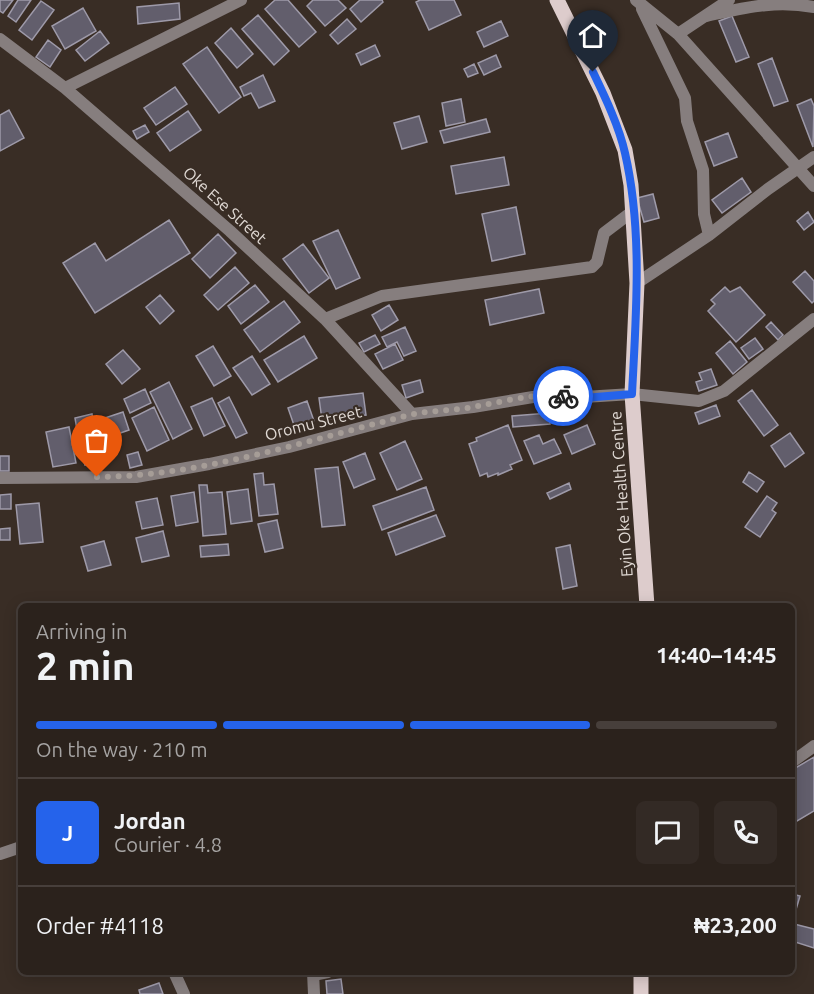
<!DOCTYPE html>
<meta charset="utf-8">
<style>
:root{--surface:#2b221c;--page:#332a25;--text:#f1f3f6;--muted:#a6a4a3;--line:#473f3b;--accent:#2563eb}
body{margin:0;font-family:Ubuntu,sans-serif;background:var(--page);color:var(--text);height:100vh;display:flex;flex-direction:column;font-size:22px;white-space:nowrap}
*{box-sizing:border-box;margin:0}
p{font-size:20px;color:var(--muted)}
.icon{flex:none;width:33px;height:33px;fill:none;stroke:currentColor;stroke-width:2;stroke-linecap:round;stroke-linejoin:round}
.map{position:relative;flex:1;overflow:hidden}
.details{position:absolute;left:18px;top:603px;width:777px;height:372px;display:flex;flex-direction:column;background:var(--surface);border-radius:9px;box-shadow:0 3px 15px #0003,0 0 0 2px var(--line)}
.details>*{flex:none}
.pin{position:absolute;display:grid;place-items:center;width:51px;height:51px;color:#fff;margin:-62px -26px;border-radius:50% 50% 50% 0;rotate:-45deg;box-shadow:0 0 6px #0007}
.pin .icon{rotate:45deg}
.courier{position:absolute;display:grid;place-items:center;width:60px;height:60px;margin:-30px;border:4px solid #2563eb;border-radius:50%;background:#fff;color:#222;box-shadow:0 2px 8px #0007}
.summary em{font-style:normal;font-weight:700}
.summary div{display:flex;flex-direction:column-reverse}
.summary{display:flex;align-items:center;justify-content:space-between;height:102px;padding:0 18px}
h1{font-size:39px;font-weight:700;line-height:45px}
.bar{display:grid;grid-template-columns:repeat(4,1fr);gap:9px 6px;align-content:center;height:72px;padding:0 18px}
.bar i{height:8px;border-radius:4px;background:var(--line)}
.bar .current{background:var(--accent)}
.bar p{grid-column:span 4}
.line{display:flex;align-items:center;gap:15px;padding:0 18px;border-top:2px solid var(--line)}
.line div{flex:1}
.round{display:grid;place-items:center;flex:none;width:63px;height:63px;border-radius:9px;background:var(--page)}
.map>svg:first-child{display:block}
</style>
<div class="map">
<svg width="814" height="994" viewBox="0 0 814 994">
<rect width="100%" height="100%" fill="#392d25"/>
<path fill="#625e6c" stroke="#9e9aa9" stroke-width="1.5" d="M0 0H13L3 13 0 11Z
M18 0H31L16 22 8 16Z
M275 0H288L316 32 299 47 265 9Z
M313 0H338L346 8 325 26 307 6Z
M360 0H382L383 2 361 22 350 9Z
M420 0H454L461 15 429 30 416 2Z
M41 1 54 10 32 40 19 30Z
M179 3 180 19 138 24 137 7Z
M83 8 96 31 65 49 52 26Z
M258 15 289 51 274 65 242 29Z
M732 16 749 57 736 62 719 21Z
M347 19 356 29 338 44 330 35Z
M501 21 508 36 484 47 477 32Z
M231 28 253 54 237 68 215 43Z
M100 31 109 43 85 61 76 50Z
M48 40 61 50 50 67 36 57Z
M375 45 380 56 361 65 356 54Z
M207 47 241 97 219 113 183 64Z
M496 55 501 67 484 75 478 63Z
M772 58 788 101 774 106 758 64Z
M474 64 478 73 468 77 464 69Z
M263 75 275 101 259 108 251 93 244 96 240 87Z
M175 87 187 104 156 125 144 108Z
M461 99 465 122 446 126 442 103Z
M811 99 814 106 813 147 797 105Z
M9 110 24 138 0 151V115Z
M188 111 201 130 170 151 157 133Z
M419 116 427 142 402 149 394 123Z
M486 119 490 132 444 143 440 131Z
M145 125 149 132 137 139 133 131Z
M728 133 737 157 714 166 705 142Z
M504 157 509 185 456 194 451 166Z
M742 178 751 192 722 213 712 200Z
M653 194 659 218 644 222 637 198Z
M516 207 525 254 492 261 482 214Z
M808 212 814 222 804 230 797 221Z
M169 220 190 253 95 313 63 263 95 243 106 261Z
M338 230 360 278 336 289 313 241Z
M218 234 236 253 210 278 192 259Z
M303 244 329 278 309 293 283 259Z
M235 267 249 283 218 310 204 295Z
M805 271 814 281V301L812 303 793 282Z
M255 285 269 302 241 324 228 306Z
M725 287 730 292 740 287 765 315 736 342 708 311 715 304 711 300Z
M539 289 544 313 490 325 485 300Z
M160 295 174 311 160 324 146 307Z
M284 301 300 322 260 352 244 330Z
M389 305 398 320 381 331 372 315Z
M771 322 783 335 778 340 766 327Z
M405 327 416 351 404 356 397 342 387 347 382 337Z
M375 335 380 344 364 352 359 343Z
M304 336 317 358 278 382 264 360Z
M755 338 763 349 749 359 741 348Z
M730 341 747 362 733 374 716 353Z
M395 344 403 360 383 369 375 354Z
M213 346 231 376 214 386 196 356Z
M123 350 140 369 122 384 106 364Z
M252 356 270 384 252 395 233 368Z
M711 369 717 385 699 391 696 382 702 380 699 373Z
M420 380 423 392 406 398 402 385Z
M169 382 192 429 173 439 150 392Z
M145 389 151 403 130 413 124 399Z
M752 390 778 425 764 436 738 401Z
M363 393 366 415 322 420 319 398Z
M229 397 247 433 236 438 218 403Z
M212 398 225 426 204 436 191 407Z
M307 401 314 421 295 428 288 408Z
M716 405 720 416 699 424 695 413Z
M154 407 169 440 147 451 132 418Z
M123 412 129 430 106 438 99 420Z
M549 413 550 424 513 427 512 416Z
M92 414 94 427 77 430 75 418Z
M508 425 522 460 510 465 512 469 498 475V473L488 477 487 473 480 476 469 444 477 441 476 438Z
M587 425 595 444 572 454 564 435Z
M69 427 76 463 53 467 46 432Z
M96 430 105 459 85 465 76 436Z
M790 433 804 453 785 467 771 446Z
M539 435 543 444 554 439 561 453 534 464 524 441Z
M405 441 422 479 397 490 380 453Z
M138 452 142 465 130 468 127 455Z
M365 453 375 479 354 488 343 462Z
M0 456H9V471H0Z
M338 467 345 525 322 527 315 469Z
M749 472 764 482 757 492 743 482Z
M263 473 264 485 274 484 278 514 259 516 254 474Z
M569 483 571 489 550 499 547 493Z
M199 485H207L208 493 222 492 226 534 203 536Z
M426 487 434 510 382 530 373 506Z
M248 489 252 521 231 524 227 492Z
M194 492 198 522 176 526 171 496Z
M11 494V509H0V495Z
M767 496 777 503 772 510 776 513 760 537 745 527Z
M157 498 163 525 142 529 136 502Z
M39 503 43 542 20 544 16 505Z
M436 515 445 536 396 555 388 533Z
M277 520 283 548 265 552 258 524Z
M10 528V540H0V529Z
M163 531 169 556 142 562 136 538Z
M104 541 111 565 88 571 81 547Z
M228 544 229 555 201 557 200 546Z
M570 545 577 586 563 589 556 548Z
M814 757V811L792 824V770Z
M792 894 800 896 792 923Z
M794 924 814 929V948L792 941Z
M341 979 343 994H327L326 981Z
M159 983 163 994H140L139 990Z"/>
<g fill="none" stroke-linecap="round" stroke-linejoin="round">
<path stroke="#867e7e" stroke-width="12" d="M636 0 678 34 814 186
M642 9 685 98 687 121 703 170 704 214 709 235
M706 16C745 8 773 0 814 7
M678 34 729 0
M0 39 65 88 230 231 325 319 412 414
M65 88 241 0
M637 283 709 235 768 189 814 157
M325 319 382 296 592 267 597 262 604 233 633 211
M0 478 136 477 209 464 289 447 412 414 473 407 533 397 558 395 584 397 632 394 699 401 724 391 814 319
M792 762 814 746
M0 854 21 847
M174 972 184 994
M313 972 314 994
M313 975 328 972"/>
<path stroke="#dcc" stroke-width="15" d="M557 0 603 93 625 150 631 185 637 283 632 394 647 606
M641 994V972"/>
</g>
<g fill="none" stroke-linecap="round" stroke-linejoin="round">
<path stroke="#a69d97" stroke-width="6" stroke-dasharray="0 10.8" d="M97 477C204 476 307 440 410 415 431 410 452 411 473 407 502 402 533 393 563 396"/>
<path stroke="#2563eb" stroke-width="8" d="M563 396 584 398 632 394C636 315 643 231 625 153 619 126 605 97 593 72"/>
</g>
<g text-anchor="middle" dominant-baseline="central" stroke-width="4.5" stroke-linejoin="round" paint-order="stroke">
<g font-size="16" fill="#e1dad5" stroke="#392d25">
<text transform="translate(225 205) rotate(42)">Oke Ese Street</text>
<text transform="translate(313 423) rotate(-14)">Oromu Street</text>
<text transform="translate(621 494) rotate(-94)">Eyin Oke Health Centre</text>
</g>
</g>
</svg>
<div class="pin" style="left:97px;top:477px;background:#ea580c"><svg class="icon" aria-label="bag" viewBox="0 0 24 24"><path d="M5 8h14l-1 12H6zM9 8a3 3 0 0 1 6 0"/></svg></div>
<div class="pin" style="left:593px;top:72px;background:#1f2937"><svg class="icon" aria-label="home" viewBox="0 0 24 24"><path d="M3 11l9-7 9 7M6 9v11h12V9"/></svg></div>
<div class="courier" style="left:563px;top:396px"><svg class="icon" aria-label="bike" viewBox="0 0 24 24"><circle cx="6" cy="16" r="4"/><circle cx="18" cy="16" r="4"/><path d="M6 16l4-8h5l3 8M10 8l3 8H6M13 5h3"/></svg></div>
<section class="details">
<div class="summary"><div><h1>2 min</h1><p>Arriving in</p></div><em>14:40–14:45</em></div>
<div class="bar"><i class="current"></i><i class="current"></i><i class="current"></i><i></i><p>On the way · 210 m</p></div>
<div class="line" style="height:108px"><b class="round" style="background:var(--accent);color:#fff">J</b><div><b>Jordan</b><p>Courier · 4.8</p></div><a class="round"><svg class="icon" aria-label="chat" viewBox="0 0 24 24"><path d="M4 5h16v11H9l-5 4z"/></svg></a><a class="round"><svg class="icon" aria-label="phone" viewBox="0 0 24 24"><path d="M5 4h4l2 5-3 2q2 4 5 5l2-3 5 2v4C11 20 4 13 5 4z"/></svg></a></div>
<div class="line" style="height:78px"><div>Order #4118</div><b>₦23,200</b></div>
</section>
</div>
